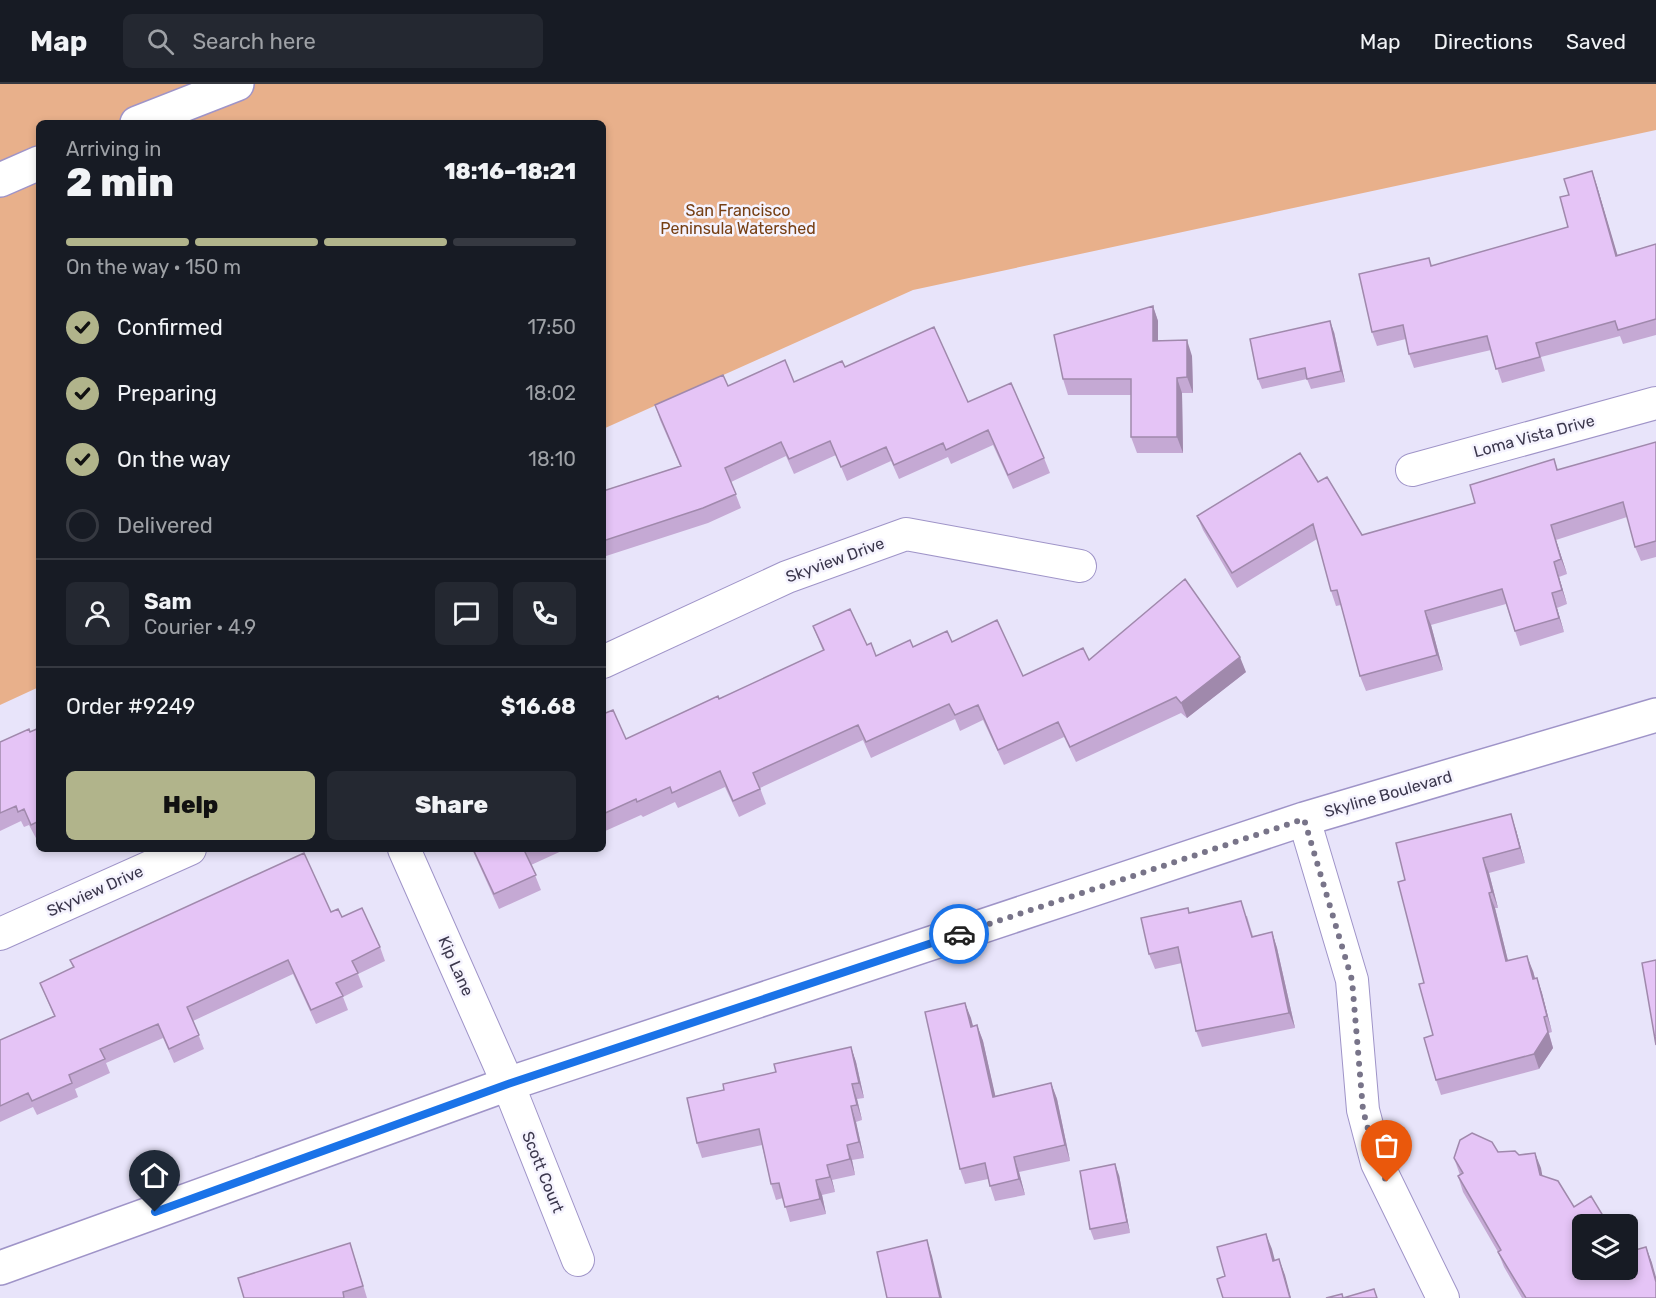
<!DOCTYPE html>
<meta charset="utf-8">
<style>
:root{--surface:#171b24;--page:#242831;--text:#f1f3f6;--muted:#9ea1a6;--line:#363941;--accent:#b1b48b}
body{margin:0;font-family:Rubik,sans-serif;background:var(--page);color:var(--text);height:100vh;display:flex;flex-direction:column;font-size:22px;white-space:nowrap}
*{box-sizing:border-box;margin:0}
p{font-size:20px;color:var(--muted)}
.icon{flex:none;width:33px;height:33px;fill:none;stroke:currentColor;stroke-width:2;stroke-linecap:round;stroke-linejoin:round}
.map{position:relative;flex:1;overflow:hidden}
.sheet{position:absolute;left:36px;top:36px;width:570px;height:732px;display:flex;flex-direction:column;background:var(--surface);border-radius:9px;box-shadow:0 3px 9px #0003}
.sheet>*{flex:none}
.controls{position:absolute;left:1572px;top:1130px;display:grid;gap:12px}
.controls a{display:grid;place-items:center;width:66px;height:66px;border-radius:9px;background:var(--surface);box-shadow:0 3px 9px #0003;font-size:30px}
.pin{position:absolute;display:grid;place-items:center;width:51px;height:51px;color:#fff;margin:-62px -26px;border-radius:50% 50% 50% 0;rotate:-45deg;box-shadow:0 0 6px #0007}
.pin .icon{rotate:45deg}
.courier{position:absolute;display:grid;place-items:center;width:60px;height:60px;margin:-30px;border:4px solid #1a73e8;border-radius:50%;background:#fff;color:#222;box-shadow:0 2px 8px #0007}
.head em{font-style:normal;font-weight:800}
.head div{display:flex;flex-direction:column-reverse}
.head{display:flex;align-items:center;justify-content:space-between;height:102px;padding:0 30px}
h1{font-size:39px;font-weight:800;line-height:45px}
.bar{display:grid;grid-template-columns:repeat(4,1fr);gap:9px 6px;align-content:center;height:72px;padding:0 30px}
.bar i{height:8px;border-radius:4px;background:var(--line)}
.bar .selected{background:var(--accent)}
.bar p{grid-column:span 4}
.line{display:flex;align-items:center;gap:15px;padding:0 30px;border-top:2px solid var(--line)}
.line div{flex:1}
.round{display:grid;place-items:center;flex:none;width:63px;height:63px;border-radius:9px;background:var(--page)}
ol{padding:0 30px;list-style:none}
li{display:flex;align-items:center;gap:18px;height:66px}
li p{margin-inline-start:auto}
li .icon{padding:6px;border-radius:50%;background:var(--accent);color:#111;stroke-width:4}
li:last-child{color:var(--muted)}
li i{width:33px;height:33px;border:3px solid var(--line);border-radius:50%}
.button{display:flex;gap:12px;margin-top:auto;padding:12px 30px}
.button a{flex:1;height:69px;border-radius:9px;background:var(--accent);color:#111;font-size:24px;font-weight:800;line-height:69px;text-align:center}
.button a+a{background:var(--page);color:var(--text)}
header{display:flex;align-items:center;gap:36px;box-sizing:border-box;height:84px;padding:0 30px;background:var(--surface);border-bottom:2px solid var(--line)}
header strong{font-size:28px}
nav{display:flex;gap:33px;margin-inline-start:auto;font-size:21px}
.search{width:420px;height:54px;background:var(--page);display:flex;align-items:center;gap:15px;box-sizing:border-box;padding:0 21px;border-radius:9px;color:var(--muted);font-size:22px}
.map>svg:first-child{display:block}
</style>
<header>
<strong>Map</strong>
<div class="search"><svg class="icon" aria-label="search" viewBox="0 0 24 24"><circle cx="10" cy="10" r="6"/><path d="M15 15l6 6"/></svg>Search here</div>
<nav><a>Map</a><a>Directions</a><a>Saved</a></nav>
</header>
<div class="map">
<svg width="1656" height="1214" viewBox="0 0 1656 1214">
<rect width="100%" height="100%" fill="#e8e4fa"/>
<path fill="#e8b08b" d="M0 0H1656V46L913 206 603 345V39H39V603L0 621Z"/>
<g fill="none" stroke-linecap="round" stroke-linejoin="round">
<defs>
<path id="street" d="M1412 386 1656 319
M603 578 787 493 906 450 1080 482
M1304 735 1352 896 1363 1026 1377 1079 1443 1214
M404 765 508 1000 578 1176
M0 850 190 765"/>
<path id="secondary" d="M0 1184 508 1000 1076 811 1304 735 1656 631"/>
<path id="highway" d="M137 39 237 0
M0 96 39 79"/>
</defs>
<use href="#street" stroke="#9f94c8" stroke-width="34"/>
<use href="#secondary" stroke="#9f94c8" stroke-width="36"/>
<use href="#highway" stroke="#9f94c8" stroke-width="36"/>
<use href="#street" stroke="#fff" stroke-width="32"/>
<use href="#secondary" stroke="#fff" stroke-width="33"/>
<use href="#highway" stroke="#fff" stroke-width="33"/>
</g>
<path fill="#c5a9d4" d="M1592 87 1597 102 1617 171 1656 160V251L1623 260 1620 252 1541 273 1545 287 1502 299 1491 266 1414 284 1409 270 1406 255 1377 262 1372 248 1429 174 1432 182 1568 143 1569 111Z
M1153 222 1158 237V257L1192 272 1193 309H1182L1183 369H1137L1131 353V311H1068L1063 295Z
M1334 248 1345 298 1311 305 1307 295 1262 305 1258 295Z
M845 283 968 318 1044 374 1050 389 1013 405 993 361 951 380 948 373 899 395 891 377 847 397 836 371 794 390 786 372 731 398 741 424 708 439 603 473V407L680 382 660 336 655 321 728 302 794 298Z
M1656 358V473L1641 477 1635 463 1627 433 1556 456 1567 490 1559 493 1567 520 1557 524 1564 548 1520 562 1506 520 1431 541 1443 586 1366 607 1360 592 1341 521 1336 522 1331 507 1317 455 1237 504 1203 446 1197 432 1318 398 1362 451 1475 419 1554 375 1558 386Z
M813 542 867 561 876 572 913 563 952 558 1023 592 1089 576 1246 588 1187 634 1181 629 1076 678 1064 653 1004 681 983 636 960 647 955 635 871 674 863 656 760 704 766 720 739 733 725 703 678 724 675 718 643 733 641 731 603 748V630L626 655 719 615 823 567Z
M39 644V755L37 756 29 741 24 743 21 737 0 747V658L30 648Z
M1516 746 1525 779 1489 789 1498 824H1495L1508 877 1533 887 1535 894H1537L1542 909 1552 948 1549 949 1553 964 1539 985 1441 1011 1436 996 1433 951 1405 796Z
M472 765H566L531 781 541 806 499 825Z
M1188 824 1189 829 1247 832 1253 852 1272 848 1277 864 1295 944 1202 963 1196 947 1182 879 1155 885 1149 870Z
M331 828 380 863 385 877 358 890 363 903 343 913 348 926 316 940 293 890 193 937 204 965 174 979 163 954 106 979 110 989 75 1005 78 1013 37 1031 33 1023 0 1038V956L54 932 40 899 73 884 70 876Z
M965 919 973 942 977 941 983 957 995 1012 1051 999 1057 1015 1070 1077 1019 1088 1025 1111 995 1117 988 1095 965 1100 960 1085Z
M851 963 856 978 864 1014 857 1015 862 1036 856 1038 864 1074 852 1076 855 1091 832 1096 835 1108 822 1111 826 1130 790 1138 783 1114 776 1116 771 1100 762 1061 702 1074 697 1059 724 1006Z
M1535 1069 1542 1091 1582 1185 1646 1163 1652 1179 1656 1214H1522L1504 1183 1498 1168 1463 1108 1458 1092 1460 1091 1454 1074 1519 1071Z
M1119 1091 1130 1149 1094 1156 1090 1145Z
M355 1174 367 1214H244Z"/>
<path fill="#a089ac" d="M1592 87 1597 102 1622 186 1616 172Z
M1153 222 1158 237V272L1153 257Z
M1330 237 1334 248 1345 298 1341 287Z
M1187 256 1192 272 1193 309 1187 293Z
M1177 294 1182 309 1183 369 1177 353Z
M1551 441 1556 456 1567 490 1561 475Z
M1554 478 1559 493 1567 520 1562 506Z
M1552 509 1557 524 1564 548 1559 534Z
M1425 527 1431 541 1443 586 1437 571Z
M1240 573 1246 588 1187 634 1181 619Z
M1511 730 1516 746 1525 779 1520 764Z
M1483 774 1489 789 1498 824 1492 808Z
M1489 809 1495 824 1512 893 1506 877Z
M1272 848 1277 864 1295 944 1289 929Z
M1527 872 1533 887 1539 910 1533 895Z
M1537 894 1542 909 1552 948 1547 932Z
M965 919 971 934 977 958 971 943Z
M1544 933 1553 964 1539 985 1534 970Z
M977 941 983 957 999 1028 993 1013Z
M851 963 856 978 864 1014 859 999Z
M1051 999 1057 1015 1070 1077 1065 1061Z
M852 1000 857 1015 862 1036 857 1021Z
M851 1022 856 1038 864 1074 859 1058Z
M847 1061 852 1076 855 1091 850 1075Z
M1535 1069 1541 1084 1545 1106 1540 1091Z
M1014 1073 1019 1088 1025 1111 1019 1095Z
M1115 1080 1119 1091 1130 1149 1127 1138Z
M827 1081 832 1096 835 1108 830 1093Z
M816 1096 822 1111 826 1130 820 1115Z
M1266 1150 1272 1165 1279 1192 1273 1177Z
M927 1156 932 1172 942 1214H940Z
M1646 1163 1652 1179 1656 1193V1198Z
M1279 1175 1285 1191 1291 1214H1290Z"/>
<path fill="#e5c4f6" stroke="#a089ac" stroke-width="1.5" d="M1592 87 1616 172 1656 160V235L1618 246 1615 237 1536 259 1540 273 1496 285 1487 252 1409 270 1403 241 1372 248 1359 190 1429 174 1431 182 1568 143 1560 113 1569 111 1564 95Z
M1153 222V257L1187 256V293L1177 294V353H1131V295H1063L1054 251Z
M1330 237 1341 287 1307 295 1305 284 1258 295 1250 255Z
M934 243 968 318 1011 299 1044 374 1008 391 988 346 946 366 943 359 894 381 886 363 841 383 830 357 789 375 781 358 725 384 736 410 703 424 603 457V407L681 382 655 321 723 291 728 302 785 276 794 298 842 277 845 283Z
M1656 358V457L1635 463 1623 418 1551 441 1561 475 1554 478 1562 506 1552 509 1559 534 1515 547 1502 505 1425 527 1437 571 1360 592 1337 506 1331 507 1313 440 1232 489 1197 432 1300 369 1318 398 1327 393 1362 451 1475 419 1470 401 1554 375 1557 386Z
M1185 495 1240 573 1181 619 1176 613 1070 663 1058 638 998 666 978 621 955 631 949 620 866 658 858 641 753 689 760 705 733 717 720 687 672 709 670 703 637 718 636 715 603 730V630L613 626 626 655 718 612 719 615 824 566 813 542 850 525 867 561 871 559 876 572 910 556 913 563 947 547 952 558 997 536 1023 592 1083 564 1089 576Z
M39 644V737L31 741 24 725 18 728 16 722 0 729V658L29 645 30 648Z
M1511 730 1520 764 1483 774 1492 808 1489 809 1506 877 1527 872 1533 895 1537 894 1547 932 1544 933 1548 948 1534 970 1436 996 1424 954 1433 951 1419 900 1424 899 1398 798 1405 796 1396 759Z
M473 765H527L524 766 536 791 494 810Z
M304 769 331 828 338 825 342 833 362 824 380 863 352 877 358 889 336 899 343 912 311 926 288 876 187 923 199 951 169 965 158 940 100 965 105 975 69 991 72 999 32 1017 28 1009 0 1022V956L55 932 40 899 74 883 70 876Z
M1241 817 1252 853 1272 848 1289 929 1196 947 1178 863 1149 870 1141 834 1188 824 1189 829Z
M1656 876V961L1642 879Z
M965 919 971 943 977 941 993 1013 1051 999 1065 1061 1014 1073 1019 1095 990 1102 985 1079 960 1085 925 928Z
M851 963 859 999 852 1000 857 1021 851 1022 859 1058 847 1061 850 1075 827 1081 830 1093 816 1096 820 1115 785 1123 779 1099 771 1100 759 1045 697 1059 687 1014 724 1006 723 1000 776 988 774 980Z
M1472 1049 1492 1058 1498 1068 1515 1067 1519 1071 1535 1069 1540 1091 1558 1097 1574 1123 1591 1112 1608 1140H1582V1185H1628V1168L1646 1163 1656 1198V1214H1526L1498 1168 1501 1166 1458 1092 1463 1089 1454 1074 1460 1056Z
M1115 1080 1127 1138 1090 1145 1080 1087Z
M1266 1150 1273 1177 1279 1175 1290 1214H1223L1217 1195 1225 1192 1217 1163Z
M927 1156 940 1214H887L877 1168Z
M350 1159 363 1202 343 1208 344 1214H244L238 1194Z
M1374 1205 1377 1214H1326L1342 1210 1343 1214Z"/>
<g fill="none" stroke-linecap="round" stroke-linejoin="round">
<path stroke="#787489" stroke-width="6" stroke-dasharray="0 10.8" d="M959 850 1304 735 1352 896 1363 1026 1377 1079 1387 1098"/>
<path stroke="#1a73e8" stroke-width="8" d="M155 1128 508 1000 959 850"/>
</g>
<g text-anchor="middle" dominant-baseline="central" stroke-width="5" stroke-linejoin="round" paint-order="stroke">
<g font-size="16" fill="#763f14" stroke="#f5f3fe">
<text x="738" y="126">San Francisco<tspan x="738" dy="18">Peninsula Watershed</tspan></text>
</g>
<g font-size="16" fill="#3b374c" stroke="#f5f3fe">
<text transform="translate(1534 352) rotate(-15)">Loma Vista Drive</text>
<text transform="translate(835 476) rotate(-20)">Skyview Drive</text>
<text transform="translate(1388 710) rotate(-16)">Skyline Boulevard</text>
<text transform="translate(95 807) rotate(-24)">Skyview Drive</text>
<text transform="translate(456 882) rotate(66)">Kip Lane</text>
<text transform="translate(543 1088) rotate(68)">Scott Court</text>
</g>
</g>
</svg>
<div class="controls">
<a><svg class="icon" aria-label="layers" viewBox="0 0 24 24"><path d="M12 4l9 5-9 5-9-5zM3 14l9 5 9-5"/></svg></a>
</div>
<div class="pin" style="left:1387px;top:1098px;background:#ea580c"><svg class="icon" aria-label="bag" viewBox="0 0 24 24"><path d="M5 8h14l-1 12H6zM9 8a3 3 0 0 1 6 0"/></svg></div>
<div class="pin" style="left:155px;top:1128px;background:#1f2937"><svg class="icon" aria-label="home" viewBox="0 0 24 24"><path d="M3 11l9-7 9 7M6 9v11h12V9"/></svg></div>
<div class="courier" style="left:959px;top:850px"><svg class="icon" aria-label="car" viewBox="0 0 24 24"><path d="M5 17H2v-5l4-1 3-4h7l3 4 3 1v5h-3M9 17h6M6 11h13"/><circle cx="7" cy="17" r="2"/><circle cx="17" cy="17" r="2"/></svg></div>
<section class="sheet">
<div class="head"><div><h1>2 min</h1><p>Arriving in</p></div><em>18:16–18:21</em></div>
<div class="bar"><i class="selected"></i><i class="selected"></i><i class="selected"></i><i></i><p>On the way · 150 m</p></div>
<ol>
<li><svg class="icon" aria-label="check" viewBox="0 0 24 24"><path d="M5 12l5 5 9-10"/></svg>Confirmed<p>17:50</p></li>
<li><svg class="icon" aria-label="check" viewBox="0 0 24 24"><path d="M5 12l5 5 9-10"/></svg>Preparing<p>18:02</p></li>
<li><svg class="icon" aria-label="check" viewBox="0 0 24 24"><path d="M5 12l5 5 9-10"/></svg>On the way<p>18:10</p></li>
<li><i></i>Delivered</li>
</ol>
<div class="line" style="height:108px"><a class="round"><svg class="icon" aria-label="person" viewBox="0 0 24 24"><circle cx="12" cy="8" r="4"/><path d="M4 21q1-7 8-7t8 7"/></svg></a><div><b>Sam</b><p>Courier · 4.9</p></div><a class="round"><svg class="icon" aria-label="chat" viewBox="0 0 24 24"><path d="M4 5h16v11H9l-5 4z"/></svg></a><a class="round"><svg class="icon" aria-label="phone" viewBox="0 0 24 24"><path d="M5 4h4l2 5-3 2q2 4 5 5l2-3 5 2v4C11 20 4 13 5 4z"/></svg></a></div>
<div class="line" style="height:78px"><div>Order #9249</div><b>$16.68</b></div>
<div class="button"><a>Help</a><a>Share</a></div>
</section>
</div>
